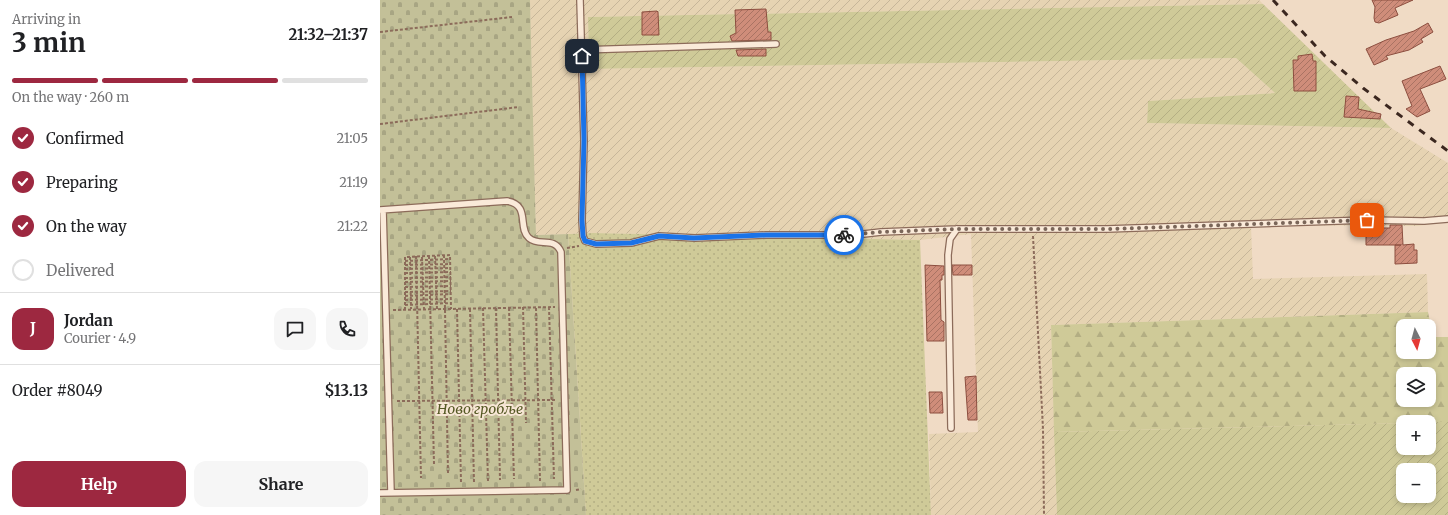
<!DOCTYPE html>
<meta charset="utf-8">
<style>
:root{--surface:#fff;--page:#f6f6f6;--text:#202124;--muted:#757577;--line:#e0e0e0;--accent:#9d2840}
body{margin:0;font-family:Merriweather,serif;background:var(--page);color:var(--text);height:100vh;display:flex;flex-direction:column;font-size:15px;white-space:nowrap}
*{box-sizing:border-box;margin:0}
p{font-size:13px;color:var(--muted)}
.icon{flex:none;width:22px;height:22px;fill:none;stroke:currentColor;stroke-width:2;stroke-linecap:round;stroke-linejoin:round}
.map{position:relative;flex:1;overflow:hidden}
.panel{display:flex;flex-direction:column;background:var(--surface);width:380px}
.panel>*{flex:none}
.needle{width:26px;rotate:174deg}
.controls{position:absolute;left:1016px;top:319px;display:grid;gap:8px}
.controls a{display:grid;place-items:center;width:40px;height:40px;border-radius:8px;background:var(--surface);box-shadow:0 2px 6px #0003;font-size:20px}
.pin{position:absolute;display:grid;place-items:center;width:34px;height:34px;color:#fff;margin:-17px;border-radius:8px;box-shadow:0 2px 6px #0006}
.courier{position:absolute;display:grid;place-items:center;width:40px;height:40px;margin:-20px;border:3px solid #1a73e8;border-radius:50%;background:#fff;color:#222;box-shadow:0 1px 5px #0007}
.head em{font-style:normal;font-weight:700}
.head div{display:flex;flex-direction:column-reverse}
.head{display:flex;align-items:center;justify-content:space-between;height:68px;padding:0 12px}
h1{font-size:26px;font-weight:700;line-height:30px}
.bar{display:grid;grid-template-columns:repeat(4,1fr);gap:6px 4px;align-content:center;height:48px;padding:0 12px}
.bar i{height:5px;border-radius:3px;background:var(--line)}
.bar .selected{background:var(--accent)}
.bar p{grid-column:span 4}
.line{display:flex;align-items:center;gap:10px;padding:0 12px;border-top:1px solid var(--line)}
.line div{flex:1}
.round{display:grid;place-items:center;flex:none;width:42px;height:42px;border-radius:12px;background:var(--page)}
ol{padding:0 12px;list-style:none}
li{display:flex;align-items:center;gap:12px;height:44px}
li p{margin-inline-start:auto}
li .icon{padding:4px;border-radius:50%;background:var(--accent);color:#fff;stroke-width:4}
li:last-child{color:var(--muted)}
li i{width:22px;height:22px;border:2px solid var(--line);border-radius:50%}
.action{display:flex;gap:8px;margin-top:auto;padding:8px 12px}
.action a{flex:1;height:46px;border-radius:12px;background:var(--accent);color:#fff;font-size:16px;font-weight:700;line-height:46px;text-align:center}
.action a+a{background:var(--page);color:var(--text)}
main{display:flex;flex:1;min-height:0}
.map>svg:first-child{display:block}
</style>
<main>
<section class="panel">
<div class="head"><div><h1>3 min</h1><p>Arriving in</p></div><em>21:32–21:37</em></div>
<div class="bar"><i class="selected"></i><i class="selected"></i><i class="selected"></i><i></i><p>On the way · 260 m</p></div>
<ol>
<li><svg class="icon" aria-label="check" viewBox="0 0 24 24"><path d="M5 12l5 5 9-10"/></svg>Confirmed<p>21:05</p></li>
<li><svg class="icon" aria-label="check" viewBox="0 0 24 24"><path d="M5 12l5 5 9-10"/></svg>Preparing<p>21:19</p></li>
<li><svg class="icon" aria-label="check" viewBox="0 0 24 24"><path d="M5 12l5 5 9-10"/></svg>On the way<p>21:22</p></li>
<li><i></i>Delivered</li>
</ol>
<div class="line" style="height:72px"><b class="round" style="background:var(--accent);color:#fff">J</b><div><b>Jordan</b><p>Courier · 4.9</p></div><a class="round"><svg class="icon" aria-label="chat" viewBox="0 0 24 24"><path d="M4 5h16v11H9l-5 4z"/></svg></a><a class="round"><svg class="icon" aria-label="phone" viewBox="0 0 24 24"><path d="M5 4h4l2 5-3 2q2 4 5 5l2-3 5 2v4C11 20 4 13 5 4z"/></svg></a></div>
<div class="line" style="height:52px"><div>Order #8049</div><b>$13.13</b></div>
<div class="action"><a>Help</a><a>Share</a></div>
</section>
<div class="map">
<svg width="1068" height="515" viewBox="0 0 1068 515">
<defs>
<pattern id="farmland-furrows" width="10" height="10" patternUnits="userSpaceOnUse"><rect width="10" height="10" fill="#e6d3b2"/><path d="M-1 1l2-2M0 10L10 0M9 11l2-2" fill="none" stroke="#c6b599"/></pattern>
<pattern id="grass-dots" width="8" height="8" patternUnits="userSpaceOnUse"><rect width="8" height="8" fill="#cfca98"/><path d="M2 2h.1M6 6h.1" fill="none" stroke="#b3ae83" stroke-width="1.8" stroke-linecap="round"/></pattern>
<pattern id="forest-firs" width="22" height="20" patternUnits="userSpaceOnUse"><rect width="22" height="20" fill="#cfca98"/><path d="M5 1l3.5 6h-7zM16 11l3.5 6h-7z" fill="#b3ae83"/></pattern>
<pattern id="cemetery-stones" width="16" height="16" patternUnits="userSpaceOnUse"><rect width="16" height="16" fill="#c3c098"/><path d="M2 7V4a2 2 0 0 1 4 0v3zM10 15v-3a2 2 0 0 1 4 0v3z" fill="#a8a583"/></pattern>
<pattern id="garden-furrows" width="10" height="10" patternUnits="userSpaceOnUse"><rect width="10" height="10" fill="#cfca98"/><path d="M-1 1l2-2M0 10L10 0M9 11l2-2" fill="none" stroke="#b3ae83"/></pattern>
<pattern id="building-hatch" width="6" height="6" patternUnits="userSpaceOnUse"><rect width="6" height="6" fill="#cf8d7a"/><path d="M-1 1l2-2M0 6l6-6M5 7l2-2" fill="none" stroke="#a97363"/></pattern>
</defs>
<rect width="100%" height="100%" fill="#f0dbc5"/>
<path fill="url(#farmland-furrows)" d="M150 0H879L883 4 208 17 209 69 856 58 895 93 768 101 767 123 1011 128 1068 163V222L1037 226 871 225 873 279 1047 274 1048 312 671 325 677 515H551L549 434 598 432 591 234 540 240 213 233 156 235Z"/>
<path fill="url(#grass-dots)" d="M213 233 540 240 551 515H206L188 234Z"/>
<path fill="url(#forest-firs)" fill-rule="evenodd" d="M1048 312 1053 337H1068V422L674 432 671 325ZM1023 326H1049V352H1023ZM1023 374H1049V400H1023Z"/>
<path fill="url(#cemetery-stones)" d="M0 0H150L156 235 188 234 206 515H0Z"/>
<path fill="url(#garden-furrows)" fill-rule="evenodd" d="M883 4 1011 128 767 123 768 101 895 93 856 58 209 69 208 17Z
M1049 422H1068V515H677L674 432 1023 423V448H1049ZM1023 470H1049V496H1023Z"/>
<path fill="url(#building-hatch)" stroke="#8c4e3f" d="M992 0H1033L1015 8 1018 15 999 23 995 22 994 18 995 7Z
M386 9 388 32H391V40L352 41 350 36 356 33 355 10Z
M277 11 278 12 279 35H262V12Z
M1048 23 1053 32 1041 39 1043 42 1029 50 1006 56 1008 59 994 65 986 49 1006 40 1034 31Z
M386 49V56H358L356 50Z
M932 54 933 61H936V91H914L913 60H918V56Z
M1060 66 1066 79 1040 89 1050 111 1037 117 1026 109 1032 106 1022 81Z
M966 96 979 97 978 109 1001 114 1000 119 964 117Z
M1010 225H1022L1023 245 1034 244V250H1037V263L1015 264V245H1021H986V228H1010Z
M545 265 564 266V275H562V280H560L561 320 564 322V341H547Z
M572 265H592V275H573Z
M596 376 597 420H588L585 377Z
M549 392H562L563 413H550Z"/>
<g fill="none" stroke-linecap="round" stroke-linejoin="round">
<defs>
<path id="lane" d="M200 0 204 141 202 220 203 236 205 241 216 244 251 243 279 236 315 238 386 235H475L501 232 577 229H727L987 220 1044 221 1068 219
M201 50 396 44
M0 210 127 201C151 205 137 228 149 238 159 247 174 236 181 252L187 490 0 493
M3 210 11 492
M571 428 568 255 570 239 577 229"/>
</defs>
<use href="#lane" stroke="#8c6b5a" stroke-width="8"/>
<path stroke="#8c6b5a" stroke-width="2" stroke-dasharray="3 2" stroke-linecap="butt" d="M0 32 132 17
M0 124 139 107
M653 236 663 429 664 515
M187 248 199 246
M64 255 68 473
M36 256 41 478
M49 256 54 464
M55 256 57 309
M30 257 31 309
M42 257 44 309
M25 261 70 259
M25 265 71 264
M25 269 71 268
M25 273 71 272
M25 278 71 277
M25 282 71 281
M25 287 71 286
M25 292 71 291
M25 296 71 294
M25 300 71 299
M25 305 71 303
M143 307 146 423
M169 307 174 479
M103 308 108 481
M116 308 120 480
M129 308 134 479
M156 308 160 481
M77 309 81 482
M90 309 94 482
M13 310 175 307
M25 310V257L70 255 71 309
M17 401 177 400
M196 490 201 489"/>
<use href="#lane" stroke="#faead9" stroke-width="5.5"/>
<path stroke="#3b271f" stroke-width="3" stroke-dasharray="7 7" stroke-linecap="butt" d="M893 0 945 56 983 88 1068 151"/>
</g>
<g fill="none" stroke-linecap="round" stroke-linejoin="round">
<path stroke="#7a6659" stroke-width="4" stroke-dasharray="0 7.2" d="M464 235 501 232 577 229H727L987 220"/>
<path stroke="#1a73e8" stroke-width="5" d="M202 56 204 140 202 220 203 236 205 241 216 244 251 243 279 236 314 238 386 235H464"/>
</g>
<g text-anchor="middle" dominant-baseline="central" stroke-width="4" stroke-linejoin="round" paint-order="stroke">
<g font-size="14" font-style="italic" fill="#565925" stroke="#f7e6d5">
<text x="100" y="409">Ново гробље</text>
</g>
</g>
</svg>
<div class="controls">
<a><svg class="needle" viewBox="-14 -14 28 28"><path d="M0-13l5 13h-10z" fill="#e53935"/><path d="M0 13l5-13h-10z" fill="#757577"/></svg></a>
<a><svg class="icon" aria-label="layers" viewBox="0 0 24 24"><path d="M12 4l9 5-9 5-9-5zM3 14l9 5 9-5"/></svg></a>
<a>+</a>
<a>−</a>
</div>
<div class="pin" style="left:987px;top:220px;background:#ea580c"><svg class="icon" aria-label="bag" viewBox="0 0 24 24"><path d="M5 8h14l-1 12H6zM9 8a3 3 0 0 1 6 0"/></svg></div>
<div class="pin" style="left:202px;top:56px;background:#1f2937"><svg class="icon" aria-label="home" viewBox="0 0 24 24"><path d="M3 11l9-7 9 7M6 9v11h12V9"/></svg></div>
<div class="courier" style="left:464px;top:235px"><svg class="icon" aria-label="bike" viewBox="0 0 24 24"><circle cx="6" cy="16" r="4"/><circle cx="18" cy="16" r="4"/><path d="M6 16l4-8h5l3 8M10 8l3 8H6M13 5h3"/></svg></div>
</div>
</main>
